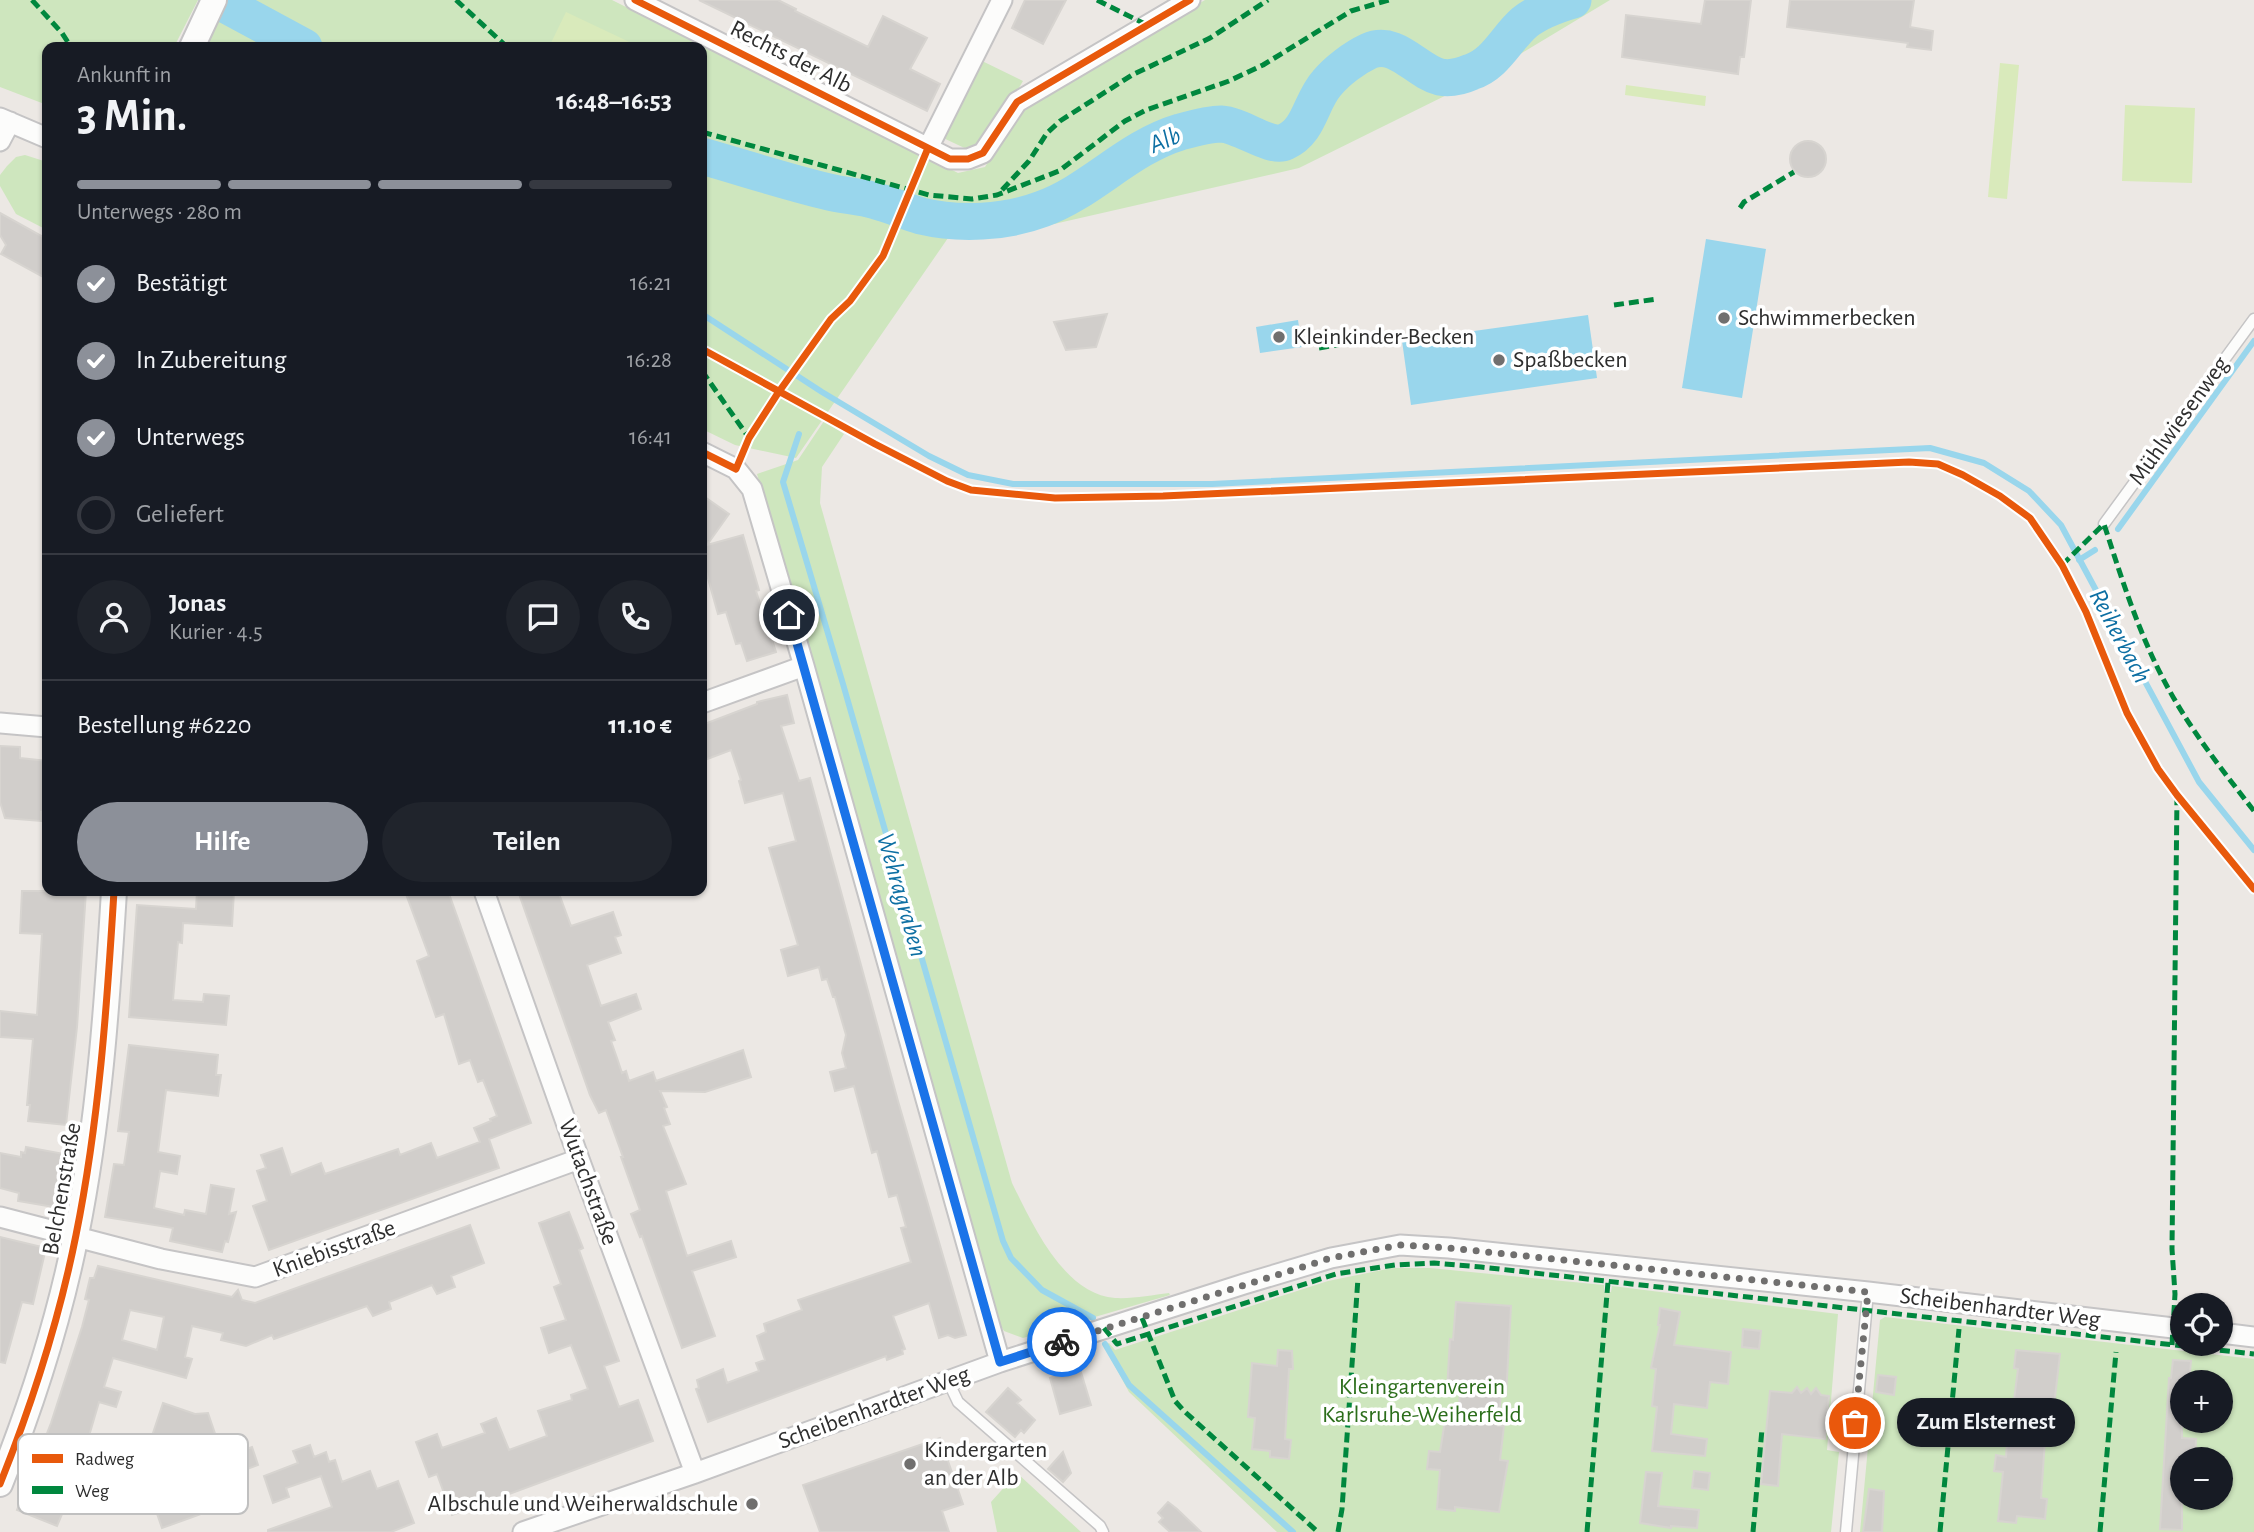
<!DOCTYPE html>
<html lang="de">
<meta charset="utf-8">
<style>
:root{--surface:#171b24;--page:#20242c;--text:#f1f3f6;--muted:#9ea1a6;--line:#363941;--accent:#8c9099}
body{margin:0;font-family:"Alegreya Sans",sans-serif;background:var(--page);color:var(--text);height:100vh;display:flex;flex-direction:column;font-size:26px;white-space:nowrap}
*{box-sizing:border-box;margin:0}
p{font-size:23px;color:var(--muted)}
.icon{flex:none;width:38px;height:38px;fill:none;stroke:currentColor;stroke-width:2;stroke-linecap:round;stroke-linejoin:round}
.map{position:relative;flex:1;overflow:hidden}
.side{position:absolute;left:42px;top:42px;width:665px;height:854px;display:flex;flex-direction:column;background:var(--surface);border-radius:14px;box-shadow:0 2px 5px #0004}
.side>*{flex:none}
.buttons{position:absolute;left:2170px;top:1293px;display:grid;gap:14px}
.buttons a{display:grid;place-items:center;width:63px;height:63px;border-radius:50%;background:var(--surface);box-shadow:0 2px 5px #0004;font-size:35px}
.pin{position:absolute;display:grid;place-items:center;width:60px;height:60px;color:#fff;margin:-30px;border:4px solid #fff;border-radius:50%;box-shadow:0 2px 7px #0007}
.courier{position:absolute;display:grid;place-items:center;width:70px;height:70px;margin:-35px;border:5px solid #1a73e8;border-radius:50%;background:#fff;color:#222;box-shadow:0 2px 9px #0007}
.bubble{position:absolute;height:49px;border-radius:24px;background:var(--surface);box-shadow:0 2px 5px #0004;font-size:23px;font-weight:600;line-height:49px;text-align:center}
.overview em{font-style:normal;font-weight:600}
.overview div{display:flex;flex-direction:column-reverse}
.overview{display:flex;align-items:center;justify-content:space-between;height:119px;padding:0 35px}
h1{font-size:46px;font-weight:600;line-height:52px}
.bar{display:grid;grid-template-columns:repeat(4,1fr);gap:10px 7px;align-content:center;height:84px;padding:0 35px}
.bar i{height:9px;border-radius:5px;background:var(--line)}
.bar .current{background:var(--accent)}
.bar p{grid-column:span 4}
.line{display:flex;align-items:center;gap:18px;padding:0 35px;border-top:2px solid var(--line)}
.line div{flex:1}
.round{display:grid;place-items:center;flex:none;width:74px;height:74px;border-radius:37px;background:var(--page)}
ol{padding:0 35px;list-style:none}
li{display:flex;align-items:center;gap:21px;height:77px}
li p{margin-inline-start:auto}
li .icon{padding:7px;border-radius:50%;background:var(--accent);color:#fff;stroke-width:4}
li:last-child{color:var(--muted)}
li i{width:38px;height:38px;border:4px solid var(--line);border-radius:50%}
.button{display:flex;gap:14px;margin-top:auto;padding:14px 35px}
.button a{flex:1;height:80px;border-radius:42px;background:var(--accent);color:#fff;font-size:28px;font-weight:600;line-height:80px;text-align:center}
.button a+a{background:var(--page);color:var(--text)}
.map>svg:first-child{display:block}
</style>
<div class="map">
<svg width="2254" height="1532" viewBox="0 0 2254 1532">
<rect width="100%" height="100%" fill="#ece8e4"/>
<path fill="#cee6be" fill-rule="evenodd" d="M0 0H198L174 47H47V105L0 87Z
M227 0H612L958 173 985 167 1014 120 1044 94 1205 0H1610L1477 80 1299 168 1054 224 948 238 796 458 735 445 702 429V47H204Z
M978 59 1023 81 986 143 973 152 939 136Z
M25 155 47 162V230L16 214 0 186V175L7 166 16 157Z
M824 421 844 434 822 467 820 503 1012 1183C1032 1223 1063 1294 1115 1298 1133 1299 1152 1295 1169 1293L1170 1295 1023 1338 1004 1331 997 1320 757 474 798 460Z
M1392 1268H1430L1604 1285V1292H1611L1612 1286 1838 1314 1827 1450 1839 1452 1831 1532H1277L1129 1392 1104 1346 1109 1343 1115 1350 1328 1281Z
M1885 1317 2254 1359V1532H1860L1880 1320ZM2182 1382H2221V1421H2182ZM2182 1460H2221V1498H2182Z
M1017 1473 1081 1532H997L991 1502Z"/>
<path fill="#d9eabb" d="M566 12 640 47H549Z
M2000 63 2019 65 2007 199 1988 197Z
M1626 85 1706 96 1705 106 1625 95Z
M2125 105 2195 108 2192 183 2122 181Z"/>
<path fill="#99d6ec" d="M1706 239 1766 249 1742 398 1682 388Z
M1588 315 1597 378 1411 405 1402 341Z
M1298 320 1302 347 1260 353 1256 327Z"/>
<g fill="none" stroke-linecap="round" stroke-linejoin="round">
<path stroke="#99d6ec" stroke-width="6" d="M702 314 822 392 929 456 968 475 1013 484H1212L1930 448 1984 463 2029 491 2061 525 2199 782 2254 850
M799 434 783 482 843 684 1003 1241 1011 1258 1042 1290 1093 1318
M2118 529 2254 341
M2079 560 2095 550
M1105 1344 1129 1385 1293 1532"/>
<path stroke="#99d6ec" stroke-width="37" d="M217 0 304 47
M702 156C744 168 787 182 829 192 845 196 861 196 876 201 892 205 906 212 921 216 959 225 1005 223 1042 209 1092 191 1127 148 1180 132 1191 129 1209 124 1221 124 1241 125 1271 149 1285 142 1310 131 1310 102 1327 83 1337 71 1354 58 1369 51 1396 39 1416 71 1440 77 1450 79 1462 76 1471 72 1496 64 1506 38 1525 22 1539 11 1556 5 1573 0"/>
</g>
<path fill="#d1cecb" stroke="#d7d4d0" stroke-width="2" fill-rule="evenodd" d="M699 0H778L796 9 795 11 868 47 883 16 927 38 910 69 940 84 927 111Z
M1025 0H1066L1043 44 1012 28Z
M1705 0H1751L1744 57H1740L1738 74 1622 57 1626 15 1701 24Z
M1790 0H1914L1910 27 1933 31 1931 50 1907 47 1908 43 1787 27Z
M1790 159a18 18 0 1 1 36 0a18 18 0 1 1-36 0Z
M0 213 47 239V279L1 254 6 245 0 235Z
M1107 314 1096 347 1066 350 1054 322Z
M702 495 729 514 707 545 743 535 759 590 756 591 776 652 747 661 741 643 736 644 726 612 718 614 702 557Z
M787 695 794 723 781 726 799 781 810 778 898 1101 966 1335 955 1338 948 1335 939 1338 929 1303 893 1316 905 1349 902 1350 903 1354 887 1360 886 1356 708 1422 696 1389 699 1388 697 1380 723 1369 727 1383 759 1371 756 1363 765 1360 757 1336 766 1332 764 1324 802 1310 798 1300 911 1262 901 1228 906 1227 897 1195 889 1197 877 1151 872 1153 854 1086 835 1091 830 1072 846 1068 842 1053 846 1035 835 997H833L827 979 822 980 819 967 788 976 781 950 798 945 769 848 796 841 783 793 745 803 739 781 741 780 731 750 702 761V725L757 704V702Z
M0 746 20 747V758L47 761V812H41V821L5 818 0 802Z
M22 891H86L77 1027 66 1125 28 1121 30 1105H27L33 1039 0 1037V1011L37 1015 42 934 20 933Z
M197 891H234L232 926 183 923 182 943 178 942 173 1000 203 1002 204 994 229 996 226 1025 129 1017 137 905 196 909Z
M415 891H448L531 1123 489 1139 499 1168 269 1250 253 1206 267 1201 257 1171 266 1168 261 1155 282 1148 291 1175 321 1163 325 1174 398 1149 400 1155 431 1143 437 1158 480 1142 474 1128 491 1121 490 1119 497 1116 483 1080 478 1082 470 1060 459 1064 444 1014 436 1017 417 961 429 956 406 894Z
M518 891H558L571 926 613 912 621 935 615 937 621 953 587 965 601 1006 636 994 641 1009 608 1022 615 1040 611 1041 617 1058 622 1073 626 1071 629 1081 653 1072 656 1081 743 1050 751 1077 705 1092 660 1091 667 1107 664 1108 670 1124 663 1126 686 1184 666 1191 687 1256 731 1241 736 1257 692 1271 715 1336 682 1348 642 1236 640 1237 631 1214 640 1210 621 1157H623L606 1110 599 1113 590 1095Z
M129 1045 218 1055 216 1075H221L218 1096 166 1090 158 1152 180 1156 177 1174 160 1171 154 1208 184 1215 185 1210 206 1214 211 1185 234 1189 229 1214 236 1212 228 1242 225 1241 222 1252 170 1241 173 1228 105 1217 114 1164 124 1165 129 1132 118 1131Z
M26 1147 64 1154 54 1207 18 1201 19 1193 0 1188V1153L21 1157V1152L25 1153Z
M569 1212 583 1248 579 1250 619 1361 604 1366 619 1407 638 1400 653 1441 452 1515 437 1474 429 1477 416 1442 437 1434 442 1448 485 1433 481 1424 496 1418 509 1450 547 1436 538 1411 572 1400 571 1395 588 1389 571 1345 549 1353 541 1328 566 1320 554 1287 561 1284 539 1223Z
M470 1225 484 1263 451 1276 455 1287 437 1294 432 1285 389 1302 391 1309 373 1316 367 1306 274 1339 272 1335 246 1346 221 1340 223 1333 192 1326 185 1357 192 1359 186 1378 113 1358 104 1387 121 1392 116 1407 99 1402 89 1436 101 1440 89 1473 77 1469 68 1479 58 1504 65 1507 57 1526 17 1510 51 1423 82 1327 89 1300 85 1299 90 1278H94L98 1266 232 1297 238 1290 242 1300 255 1303ZM130 1310 164 1317 157 1350 122 1340Z
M0 1237 46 1248 33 1304 22 1302 5 1363 0 1362Z
M1456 1302 1511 1306 1506 1396 1501 1395 1498 1426H1504L1500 1460 1508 1461 1499 1512 1455 1507V1511L1437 1509 1440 1470 1427 1469 1429 1451 1440 1452 1445 1421 1458 1423 1460 1390H1447L1450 1339 1453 1340Z
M1660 1308 1680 1312 1674 1345 1731 1352 1728 1384 1710 1382 1707 1408 1674 1404 1671 1434 1707 1439 1705 1456 1652 1451 1657 1407 1652 1406 1656 1369 1651 1368 1660 1325H1658Z
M1743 1329 1761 1331 1759 1349 1742 1347Z
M1278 1350 1292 1351 1293 1369H1289L1285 1439 1291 1440 1289 1459 1270 1457V1451L1252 1449 1255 1418 1248 1417 1252 1363 1277 1366Z
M2016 1350 2060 1354 2052 1423 2054 1424 2052 1441 2045 1440 2041 1498 2047 1499 2045 1519 2017 1516 2016 1523 1998 1521 2003 1472 1994 1471 1996 1455 2006 1457 2009 1416H2012L2018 1369 2014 1368Z
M2173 1360 2191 1361 2189 1382H2182V1438L2196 1439 2195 1460H2182V1530L2160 1529 2169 1378H2171Z
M1080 1369 1091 1405 1060 1414 1050 1378Z
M1878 1375 1896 1377 1894 1395 1876 1392Z
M1797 1387 1801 1393 1807 1388 1811 1394 1816 1388 1821 1395 1829 1396 1825 1439 1782 1434 1778 1486 1761 1484 1770 1391 1792 1393Z
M1008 1388 1021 1400 1017 1403 1035 1420 1024 1433 1021 1430 1015 1437 986 1412Z
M163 1403 195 1414 208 1413 223 1457 252 1447 258 1465 215 1481 204 1449 161 1464 174 1498 196 1490 204 1513 162 1528 154 1505 158 1503 134 1439 149 1445Z
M940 1438 963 1504 942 1511 949 1532H820L803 1485Z
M310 1445 314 1457 326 1452 329 1462 335 1460 342 1482 370 1471 377 1489 398 1481 414 1523 391 1532H268V1530L332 1507 321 1476 286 1488 289 1497 273 1503 264 1476 298 1463 293 1451Z
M1063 1452 1071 1473 1063 1482 1048 1469Z
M1694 1471 1710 1473 1708 1490 1692 1488Z
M1646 1472 1662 1473 1658 1506 1699 1510 1697 1528 1671 1526V1528L1640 1523Z
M1869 1489 1884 1491 1882 1532H1863Z
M1168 1502 1177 1509 1201 1532H1170L1159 1522 1163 1518 1158 1513Z"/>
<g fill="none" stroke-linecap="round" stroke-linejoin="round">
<defs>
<path id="service" d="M2104 524 2254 319
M948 1381 958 1402 1100 1526 1103 1532
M1846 1532 1868 1292"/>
<path id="minor" d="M635 0 950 159H968L983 153 1017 102 1190 0
M0 118 47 138
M0 141 10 122
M928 148 1002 0
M702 452 736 469 752 489 804 666 1000 1362
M702 703 804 666
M0 723 47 727
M484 891 579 1159 695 1473
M0 1217 161 1259 255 1277 579 1159
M2221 1333 2254 1337
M523 1532 695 1473 1000 1362 1244 1284 1331 1258 1400 1245 1449 1248 1868 1292 2182 1329"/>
<path id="tertiary" d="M192 47 214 0
M0 1484C32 1404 59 1320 76 1235 99 1121 107 1006 114 891"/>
</defs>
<use href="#service" stroke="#c5c4c5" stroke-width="13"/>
<use href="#minor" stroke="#c5c4c5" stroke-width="23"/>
<use href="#tertiary" stroke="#c5c4c5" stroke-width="28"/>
<use href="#service" stroke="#fcfcfb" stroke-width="10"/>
<use href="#minor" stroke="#fcfcfb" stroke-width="19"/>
<use href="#tertiary" stroke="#fcfcfb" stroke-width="24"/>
<path stroke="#00873e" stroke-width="5" stroke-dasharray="10 5" stroke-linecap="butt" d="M32 0 62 33 71 47
M456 0 507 47
M1097 0 1147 25
M702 132 929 195 972 199 997 195 1059 171 1125 121 1146 110 1229 81 1263 65 1351 11 1389 0
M1002 190 1029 161 1047 133 1060 121 1132 75 1210 38 1268 0
M1740 208 1744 202 1794 172
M1614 305 1657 299
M1319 348 1378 338 1384 341
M702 371 749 438
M2062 565 2104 524C2122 580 2140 637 2168 688 2192 732 2223 771 2254 811
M1142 1318 1175 1401 1184 1411 1318 1532
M1104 1328 1117 1344 1336 1274 1395 1265 1434 1263 1481 1267 2254 1354
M2172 1345 2175 1294 2172 1249 2177 795
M1338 1532 1342 1509 1358 1278
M1587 1532 1608 1282
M1753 1532 1762 1429
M1940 1532 1959 1329
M2100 1532 2116 1352"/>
<defs>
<path id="cycleway" d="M635 0 950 159H968L983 153 1017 102 1190 0
M702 349 875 444 947 481 971 490 1055 498 1163 496 1909 462 1938 464 1963 475 2000 496 2030 518 2062 565 2086 612 2127 713 2158 769 2177 795 2254 889
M702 452 736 469 749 438 778 393 831 319 850 301 883 256 928 148
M0 1484C32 1404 59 1320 76 1235 99 1121 107 1006 114 891"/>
</defs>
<use href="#cycleway" stroke="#fff" stroke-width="11"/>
<use href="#cycleway" stroke="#e8590c" stroke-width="7"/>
</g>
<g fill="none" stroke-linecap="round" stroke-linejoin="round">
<path stroke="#706f6e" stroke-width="7" stroke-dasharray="0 12.6" d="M1062 1342 1331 1258 1400 1245 1449 1248 1868 1292 1855 1423"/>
<path stroke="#1a73e8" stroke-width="9" d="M789 615 1000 1362 1062 1342"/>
</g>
<g fill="#706f6e" stroke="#fff" stroke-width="2.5">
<circle cx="1724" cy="318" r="7"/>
<circle cx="1279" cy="337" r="7"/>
<circle cx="1499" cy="360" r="7"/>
<circle cx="910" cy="1464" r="7"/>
<circle cx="752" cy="1504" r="7"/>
</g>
<g text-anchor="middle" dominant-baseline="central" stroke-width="7" stroke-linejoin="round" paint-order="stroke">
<g font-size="24" fill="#2e2e2e" stroke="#fff">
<text transform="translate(791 57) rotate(27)">Rechts der Alb</text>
<text transform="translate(2179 421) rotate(-54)">Mühlwiesenweg</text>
<text transform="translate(588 1182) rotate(70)">Wutachstraße</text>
<text transform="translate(62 1189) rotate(-80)">Belchenstraße</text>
<text transform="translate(334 1249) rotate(-20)">Kniebisstraße</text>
<text transform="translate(2000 1308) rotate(7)">Scheibenhardter Weg</text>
<text transform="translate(874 1408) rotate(-20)">Scheibenhardter Weg</text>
</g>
<g font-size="24" fill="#2e2e2e" stroke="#fff" text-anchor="start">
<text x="1738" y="318">Schwimmerbecken</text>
<text x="1293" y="337">Kleinkinder-Becken</text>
<text x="1513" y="360">Spaßbecken</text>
<text x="924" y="1450">Kindergarten<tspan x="924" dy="28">an der Alb</tspan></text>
<text x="738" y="1504" text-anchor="end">Albschule und Weiherwaldschule</text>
</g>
<g font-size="24" fill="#2c6e1b" stroke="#fff">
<text x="1422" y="1387">Kleingartenverein<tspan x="1422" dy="28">Karlsruhe-Weiherfeld</tspan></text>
</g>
<g font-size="26" font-style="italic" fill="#0d6fa3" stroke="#fff">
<text transform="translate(1165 140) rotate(-22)">Alb</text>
<text transform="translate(2120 636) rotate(62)">Reiherbach</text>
<text transform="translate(902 895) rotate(74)">Wehragraben</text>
</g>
</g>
<rect x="18" y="1434" width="230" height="80" rx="10" fill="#fff" stroke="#c0c0c0" stroke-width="2"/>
<rect x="32" y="1454" width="31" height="9" fill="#e8590c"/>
<rect x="32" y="1486" width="31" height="8" fill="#00873e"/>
<g font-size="19" fill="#2e2e2e">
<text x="75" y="1465">Radweg</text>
<text x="75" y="1497">Weg</text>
</g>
</svg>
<div class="buttons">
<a><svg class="icon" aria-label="locate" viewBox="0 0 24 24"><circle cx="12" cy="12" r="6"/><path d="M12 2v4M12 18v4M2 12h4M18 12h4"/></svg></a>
<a>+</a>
<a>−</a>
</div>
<div class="pin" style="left:1855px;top:1423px;background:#ea580c"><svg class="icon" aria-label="bag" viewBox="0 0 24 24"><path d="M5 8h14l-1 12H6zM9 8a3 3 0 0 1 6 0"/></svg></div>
<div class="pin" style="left:789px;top:615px;background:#1f2937"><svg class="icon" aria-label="home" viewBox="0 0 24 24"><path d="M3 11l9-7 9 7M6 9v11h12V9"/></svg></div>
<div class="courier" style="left:1062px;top:1342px"><svg class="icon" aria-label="bike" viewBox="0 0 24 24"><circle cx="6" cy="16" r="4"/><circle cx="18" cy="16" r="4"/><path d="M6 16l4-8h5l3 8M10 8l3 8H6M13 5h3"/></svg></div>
<div class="bubble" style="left:1897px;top:1398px;width:178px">Zum Elsternest</div>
<section class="side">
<div class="overview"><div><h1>3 Min.</h1><p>Ankunft in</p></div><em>16:48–16:53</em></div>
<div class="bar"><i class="current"></i><i class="current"></i><i class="current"></i><i></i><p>Unterwegs · 280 m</p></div>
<ol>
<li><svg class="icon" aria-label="check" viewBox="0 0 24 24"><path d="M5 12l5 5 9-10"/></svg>Bestätigt<p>16:21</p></li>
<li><svg class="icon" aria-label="check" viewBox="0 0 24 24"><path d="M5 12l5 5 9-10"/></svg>In Zubereitung<p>16:28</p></li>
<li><svg class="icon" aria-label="check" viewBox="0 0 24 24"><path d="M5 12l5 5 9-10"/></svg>Unterwegs<p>16:41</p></li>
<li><i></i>Geliefert</li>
</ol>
<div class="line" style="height:126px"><a class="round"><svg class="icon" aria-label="person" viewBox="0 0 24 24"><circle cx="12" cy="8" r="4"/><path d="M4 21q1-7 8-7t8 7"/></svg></a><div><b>Jonas</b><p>Kurier · 4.5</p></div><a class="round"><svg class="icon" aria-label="chat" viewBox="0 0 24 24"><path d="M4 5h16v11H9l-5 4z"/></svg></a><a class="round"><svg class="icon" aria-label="phone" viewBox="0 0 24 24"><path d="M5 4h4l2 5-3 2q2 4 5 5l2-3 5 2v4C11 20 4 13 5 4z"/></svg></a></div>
<div class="line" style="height:91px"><div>Bestellung #6220</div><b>11.10 €</b></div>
<div class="button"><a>Hilfe</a><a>Teilen</a></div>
</section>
</div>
